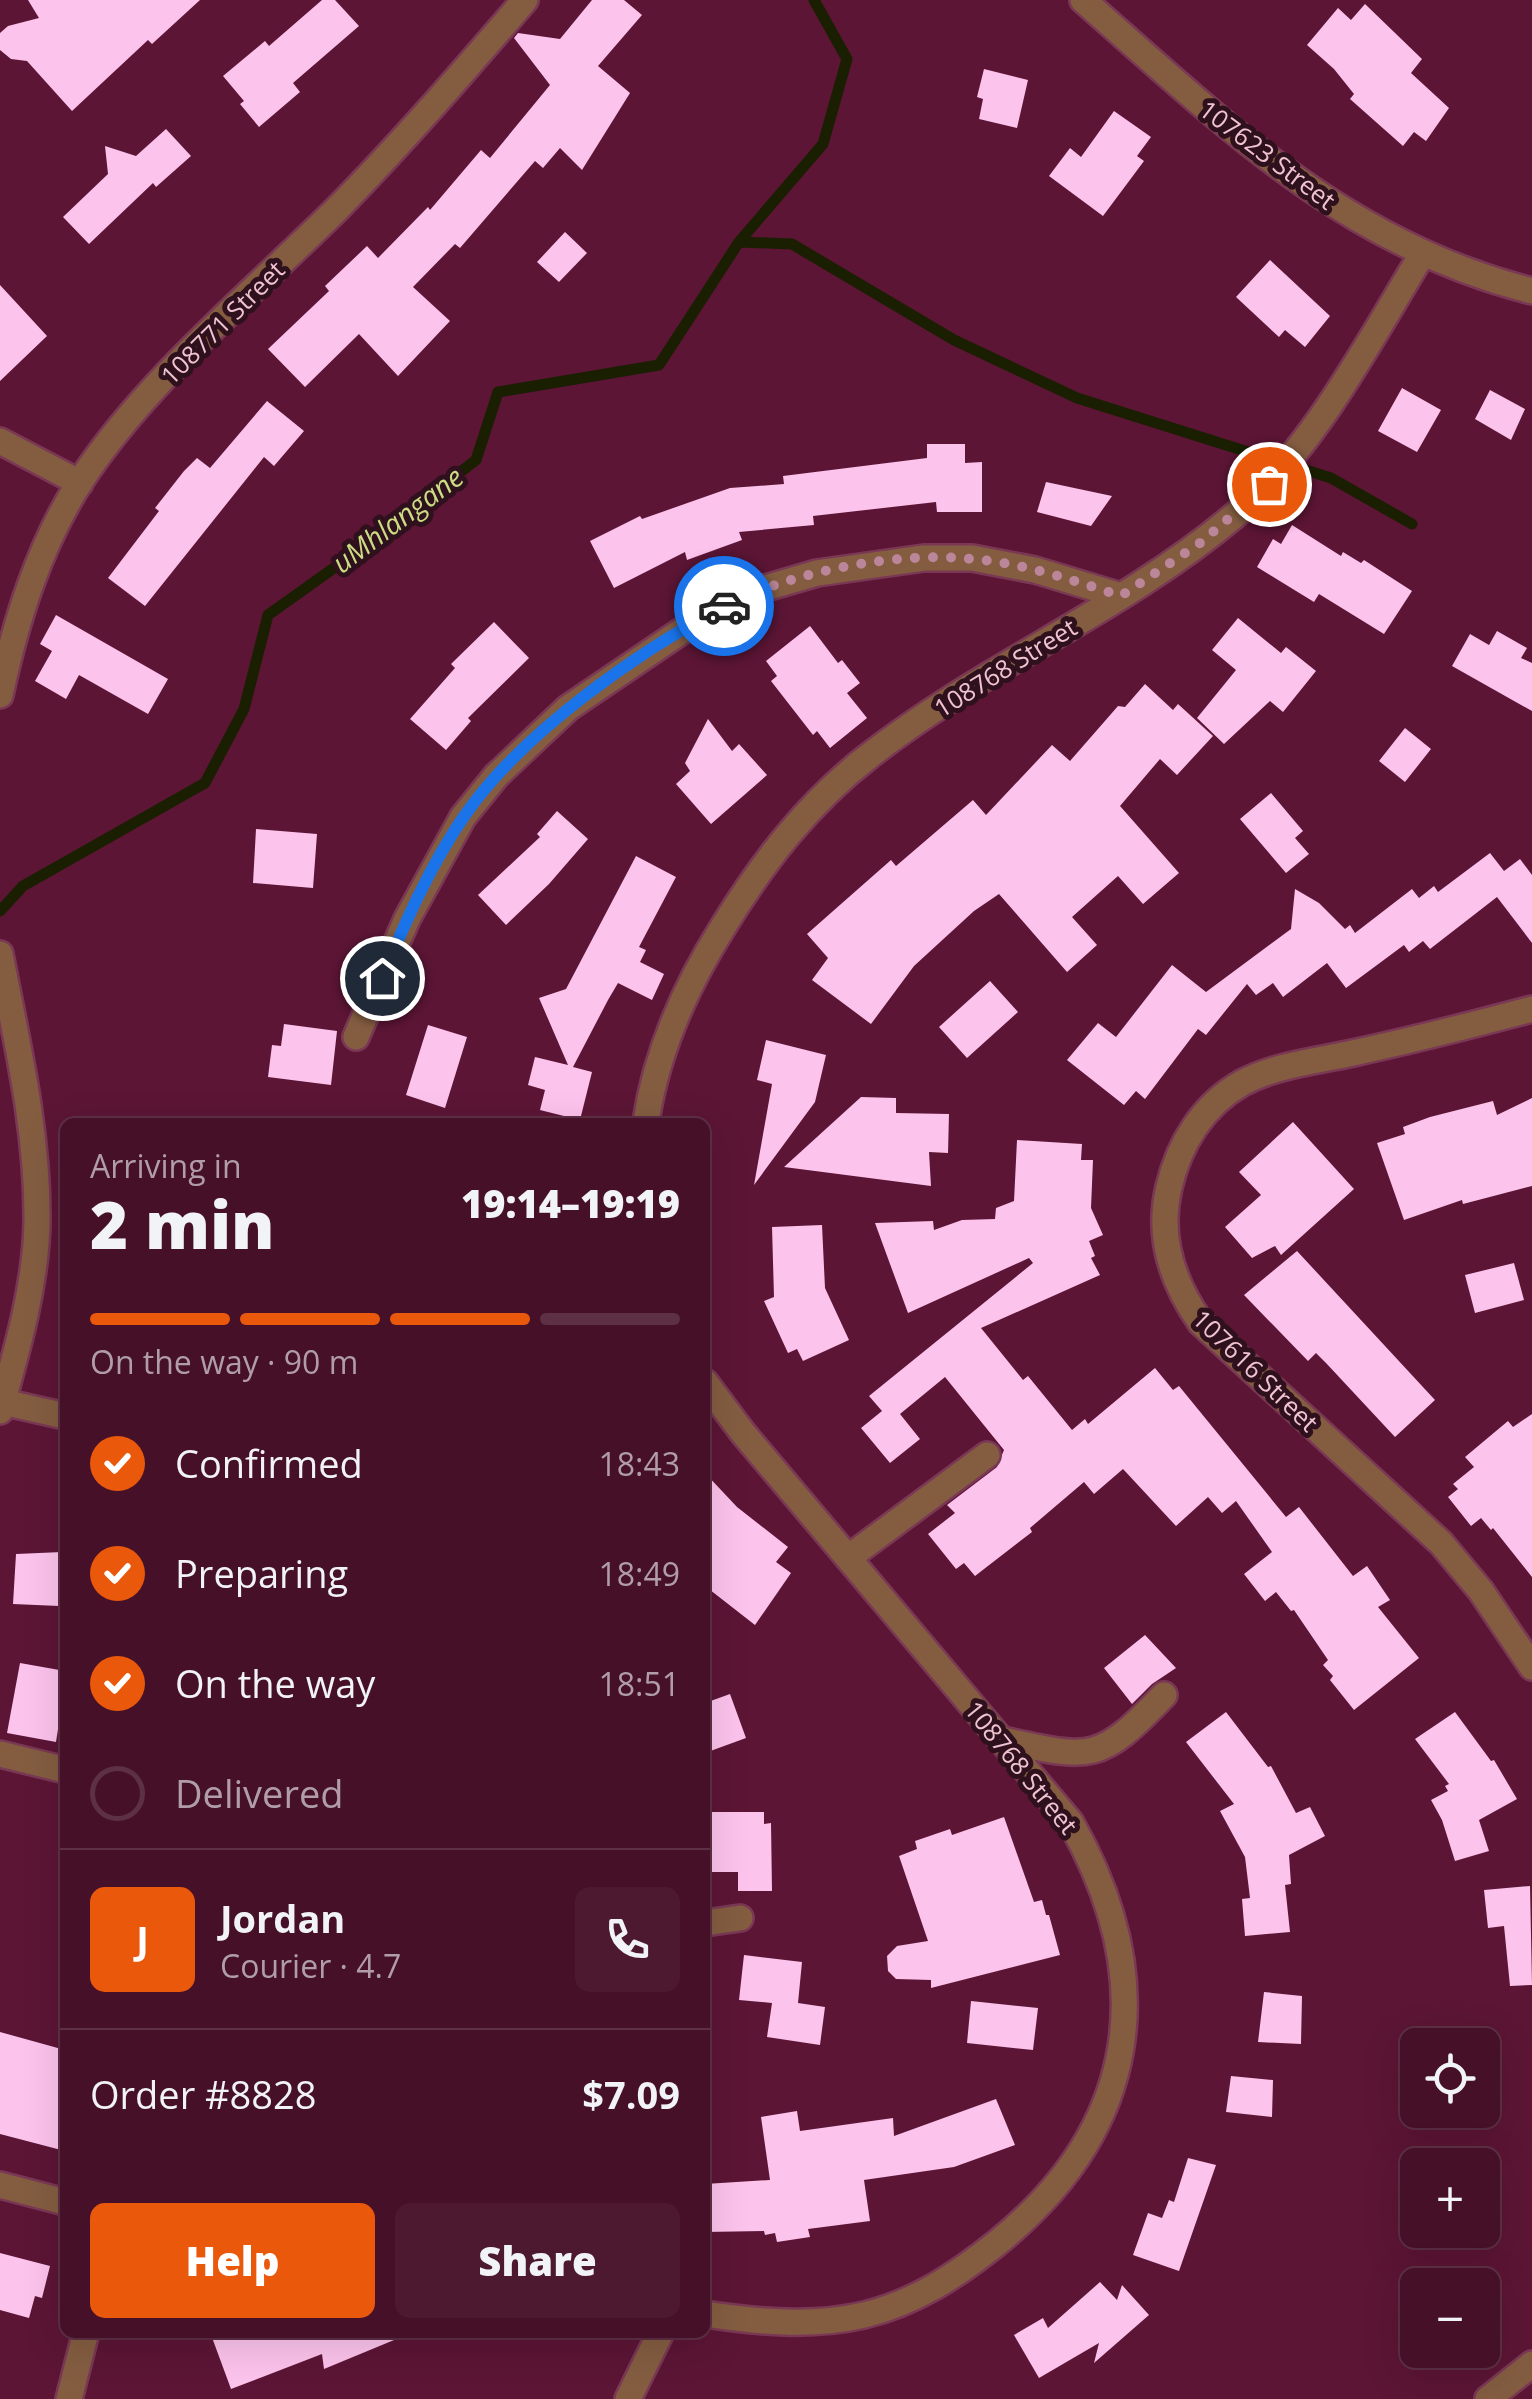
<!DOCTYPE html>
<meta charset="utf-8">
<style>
:root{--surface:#451028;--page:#4c1930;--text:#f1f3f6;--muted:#b09da8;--line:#5d3045;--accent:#ea580c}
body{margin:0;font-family:"Open Sans",sans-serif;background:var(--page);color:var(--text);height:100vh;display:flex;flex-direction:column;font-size:38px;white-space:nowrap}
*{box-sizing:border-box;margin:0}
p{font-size:32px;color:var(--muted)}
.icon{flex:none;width:55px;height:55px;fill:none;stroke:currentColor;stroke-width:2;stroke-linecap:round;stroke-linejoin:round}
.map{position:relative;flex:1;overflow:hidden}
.side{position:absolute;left:60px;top:1118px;width:650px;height:1220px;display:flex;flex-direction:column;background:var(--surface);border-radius:15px;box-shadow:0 10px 40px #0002,0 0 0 2px var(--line)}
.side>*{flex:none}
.buttons{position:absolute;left:1400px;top:2028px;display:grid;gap:20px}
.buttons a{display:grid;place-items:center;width:100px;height:100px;border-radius:15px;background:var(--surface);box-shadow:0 10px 40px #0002,0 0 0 2px var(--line);font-size:50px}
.pin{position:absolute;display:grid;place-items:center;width:85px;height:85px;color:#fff;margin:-42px;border:5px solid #fff;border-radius:50%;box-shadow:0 2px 10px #0007}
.courier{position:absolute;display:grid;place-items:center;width:100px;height:100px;margin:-50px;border:8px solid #1a73e8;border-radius:50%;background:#fff;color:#222;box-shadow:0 2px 12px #0007}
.overview em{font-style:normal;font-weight:800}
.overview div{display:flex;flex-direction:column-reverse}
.overview{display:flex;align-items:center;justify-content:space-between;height:170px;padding:0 30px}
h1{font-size:65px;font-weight:800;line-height:75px}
.bar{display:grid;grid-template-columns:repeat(4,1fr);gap:15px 10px;align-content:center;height:120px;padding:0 30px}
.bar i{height:12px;border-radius:8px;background:var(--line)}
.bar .selected{background:var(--accent)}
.bar p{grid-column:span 4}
.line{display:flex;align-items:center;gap:25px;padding:0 30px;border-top:2px solid var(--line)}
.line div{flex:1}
.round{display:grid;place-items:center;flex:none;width:105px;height:105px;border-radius:15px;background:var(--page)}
ol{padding:0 30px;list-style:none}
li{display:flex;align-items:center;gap:30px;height:110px}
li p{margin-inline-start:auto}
li .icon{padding:10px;border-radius:50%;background:var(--accent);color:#fff;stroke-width:4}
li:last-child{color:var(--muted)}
li i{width:55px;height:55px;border:5px solid var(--line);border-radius:50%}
.action{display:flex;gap:20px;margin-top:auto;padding:20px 30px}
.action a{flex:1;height:115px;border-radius:15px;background:var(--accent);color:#fff;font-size:40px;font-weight:800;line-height:115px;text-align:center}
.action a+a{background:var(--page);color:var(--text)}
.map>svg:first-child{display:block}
</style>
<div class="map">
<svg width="1532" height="2399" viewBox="0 0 1532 2399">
<rect width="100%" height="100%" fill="#5c1535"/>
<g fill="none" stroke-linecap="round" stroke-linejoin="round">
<path stroke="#1b1f01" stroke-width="11" d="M739 242 792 244 954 340 1077 398 1331 478 1412 524
M0 911 23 886 205 783 244 709 268 615 362 548 476 460 498 392 659 365 739 242 823 144 847 59 814 0"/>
</g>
<path fill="#fcc3ec" d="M28 0H200L152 44 148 40 72 111 27 61 11 59 0 50V33L8 26 39 18Z
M322 0H335L359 26 293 83 300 92 259 127 240 104 244 101 223 76 265 41 269 46Z
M592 0H624L642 15 598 66 630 93 582 170 560 148 543 168 535 161 460 248 455 244 413 287 450 321 398 376 359 334 305 387 268 349 329 291 325 286 367 246 378 258 428 207 430 210 481 150 490 158 550 85 514 38 518 33 560 39Z
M1365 4 1422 59 1411 73 1449 108 1426 141 1414 132 1403 146 1350 99 1354 94 1334 69 1307 45 1338 8 1351 20Z
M984 69 1028 80 1017 128 979 119 983 99 977 97Z
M1114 111 1151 137 1137 156 1144 161 1103 216 1049 176 1070 148 1081 157Z
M166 129 191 156 156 187 153 183 89 244 63 217 108 174 105 146 136 156Z
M565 232 587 253 559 282 537 262Z
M1270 260 1330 316 1305 347 1285 330 1279 337 1236 297Z
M0 285 47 336 0 381Z
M1402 388 1441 410 1417 452 1378 431Z
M1490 390 1525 409 1511 440 1475 419Z
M267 401 304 431 274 466 264 457 145 606 108 578 159 511 155 508 184 471 197 458 210 468Z
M927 444H965V463L982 462V512H937L936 502 813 516 814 525 739 532 742 540 687 560 685 552 614 588 590 541 640 516 642 519 730 488 784 484 783 476 927 458Z
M1046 482 1112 496 1091 526 1037 512Z
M1292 525 1341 556 1343 552 1361 563 1364 560 1412 591 1384 634 1319 594 1314 602 1257 567 1273 539 1281 544Z
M56 615 168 679 148 714 79 675 66 699 35 681 52 651 40 644Z
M1238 618 1281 653 1286 647 1316 671 1283 712 1270 701 1224 744 1197 718 1236 670 1212 650Z
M494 622 529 658 468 718 471 721 446 750 410 719 455 668 451 664Z
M810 626 838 663 842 660 860 683 847 693 867 718 830 748 817 731 813 735 771 681 777 676 766 661Z
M1497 631 1527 648 1521 658 1532 663V711L1452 666 1470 634 1489 645Z
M1145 684 1173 710 1178 704 1213 736 1177 775 1160 759 1120 806 1179 873 1143 904 1118 876 1072 917 1097 945 1067 972 999 894 974 911 914 966 871 1024 812 980 828 958 807 934 891 860 896 866 973 800 986 815 1052 745 1070 761 1118 706 1125 707Z
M708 719 732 751 739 744 767 775 711 824 676 784 690 771 685 763Z
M1405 728 1431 749 1405 782 1379 761Z
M1271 793 1303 831 1295 838 1309 854 1286 873 1240 819Z
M557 811 588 839 549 884 506 925 478 895 540 837 537 834Z
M256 829 317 834 313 888 253 883Z
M1490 853 1504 871 1520 859 1532 875V943L1497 897 1430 949 1423 941 1409 952 1404 945 1346 988 1327 963 1283 997 1273 983 1256 995 1247 984 1206 1035 1198 1029 1145 1099 1136 1091 1124 1105 1067 1060 1098 1023 1116 1037 1172 965 1206 992 1291 929 1295 889 1319 903 1345 929 1350 925 1355 933 1412 889 1419 898 1434 886 1438 892Z
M636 856 676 877 639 947 646 950 640 962 664 974 652 1000 618 983 608 1000 573 1067 592 1072 580 1120 540 1110 545 1090 528 1085 535 1057 568 1065 539 998 566 989Z
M990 981 1018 1012 967 1058 939 1027Z
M284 1024 337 1031 331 1085 268 1077 272 1045 281 1046Z
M428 1025 467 1037 445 1108 406 1095Z
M766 1040 826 1055 815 1102 754 1185 772 1084 757 1080Z
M861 1097 896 1098V1113L949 1114 948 1153 929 1152 931 1186 784 1167Z
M1532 1098V1186L1463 1204 1462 1200 1404 1220 1377 1143 1405 1134 1403 1127 1430 1117 1493 1101 1497 1115Z
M1293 1122 1354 1189 1281 1255 1275 1246 1252 1258 1225 1227 1261 1195 1239 1172Z
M1017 1140 1082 1144 1081 1160H1093L1091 1208 1103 1235 1089 1241 1095 1256 1091 1258 1100 1275 981 1328 1023 1380 1028 1376 1072 1430 1085 1419 1088 1424 1155 1368 1173 1390 1179 1386 1286 1517 1299 1507 1353 1576 1367 1566 1390 1600 1378 1607 1419 1658 1354 1710 1330 1680 1333 1676 1323 1665 1328 1660 1294 1610 1291 1611 1276 1592 1265 1601 1244 1574 1272 1552 1236 1501 1222 1513 1208 1497 1176 1526 1123 1469 1094 1494 1084 1482 1030 1528 1032 1532 975 1576 964 1563 956 1569 928 1534 955 1513 947 1505 997 1467 1004 1450 945 1377 900 1414 920 1439 890 1463 861 1428 882 1411 869 1396 1033 1263 1029 1258 908 1313 875 1223 933 1221 934 1230 962 1220 995 1219 996 1208 1014 1201Z
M822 1225 825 1288 849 1340 803 1361 797 1349 788 1353 764 1301 774 1297 772 1227Z
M1297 1251 1435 1400 1395 1437 1326 1363 1316 1353 1308 1361 1244 1295Z
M1514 1263 1524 1300 1475 1313 1465 1275Z
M1532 1414V1577L1493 1528 1491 1530 1481 1518 1471 1526 1448 1497 1458 1489 1453 1484 1474 1467 1465 1457 1508 1421 1513 1427Z
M705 1473 737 1507 788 1547 776 1562 791 1573 755 1625 705 1586Z
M62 1552 59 1606 13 1604 16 1554Z
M1145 1635 1176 1668 1152 1684 1132 1704 1104 1668Z
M20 1663 65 1671V1711L61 1710 56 1742 7 1733Z
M730 1694 746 1738 705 1753V1703Z
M1226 1712 1268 1767 1271 1766 1296 1813 1310 1807 1325 1836 1289 1855 1291 1884 1285 1885 1290 1932 1245 1936 1242 1899 1250 1898 1245 1857 1220 1811 1234 1804 1186 1742Z
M1455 1712 1491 1761 1494 1760 1517 1799 1479 1820 1489 1851 1455 1861 1442 1820 1431 1800 1448 1791 1445 1786 1449 1784 1415 1739Z
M705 1812H764V1824L771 1823 772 1891H738V1872H707Z
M1004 1817 1034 1902 1042 1900 1046 1915H1049L1060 1955 931 1988V1980L896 1979 888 1971 887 1956 897 1946 928 1941 899 1856 917 1849 915 1841 950 1829 952 1835Z
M1530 1886 1532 1985 1510 1986 1504 1926 1488 1928 1484 1890Z
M744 1955 802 1962 798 2003 825 2007 820 2045 767 2037 772 2003 739 2000Z
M1264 1992 1302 1996 1301 2044 1258 2042Z
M971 2001 1038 2008 1033 2050 967 2043Z
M0 2032 65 2050V2151L0 2134Z
M1231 2076 1273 2080 1272 2117 1226 2112Z
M996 2099 1015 2145 954 2167 864 2180 870 2221 808 2229 810 2237 777 2242 775 2233 765 2235 764 2231 705 2232V2184L770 2180 761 2117 797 2111 800 2131 893 2118 894 2136Z
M1188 2158 1216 2165 1179 2271 1133 2255 1148 2213 1162 2218 1169 2200 1174 2202Z
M0 2253 50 2266 42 2298 35 2296 29 2318 0 2310Z
M1100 2282 1117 2300 1122 2285 1149 2315 1094 2363 1099 2343 1039 2378 1014 2335 1043 2318 1048 2328Z
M210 2332H410L411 2333 324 2369 322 2354 231 2389Z"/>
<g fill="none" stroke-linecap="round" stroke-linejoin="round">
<defs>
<path id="minor" d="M1083 0C1223 123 1345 244 1532 291
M0 441 80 483
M0 695C16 620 39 546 80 482 144 383 252 293 336 210 402 143 464 71 525 0
M0 954C17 1043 38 1131 37 1222 36 1285 17 1350 0 1411
M1532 1009C1472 1025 1413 1040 1353 1053 1317 1061 1275 1065 1242 1083 1203 1105 1179 1144 1169 1187 1157 1237 1172 1282 1201 1323L1441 1543 1481 1591 1532 1667
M356 1037 407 919 463 817 496 776 568 708 695 622 762 589 817 573 924 558H972L1035 570 1121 596
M646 1122C656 1053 686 986 723 927 763 862 808 803 869 756 984 666 1122 610 1234 516 1314 449 1369 341 1423 253
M705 1382 743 1433 1071 1823C1160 1981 1139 2128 997 2243 957 2275 915 2303 864 2315 813 2327 757 2322 705 2314
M3 1402 65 1416
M848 1558 987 1455
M1003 1740C1092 1760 1100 1762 1164 1695
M0 1754 65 1770
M705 1923 740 1918
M0 2185 65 2202
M69 2399 86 2332
M628 2399 661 2332
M1488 2399 1532 2364"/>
</defs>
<use href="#minor" stroke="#7a3854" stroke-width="30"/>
<use href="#minor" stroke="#845d41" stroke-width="25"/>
</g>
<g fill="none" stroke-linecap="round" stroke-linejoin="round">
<path stroke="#bc869a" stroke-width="10" stroke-dasharray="0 18" d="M724 606C793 572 894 551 972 559 1023 563 1072 580 1121 596L1200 543 1269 484"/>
<path stroke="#1a73e8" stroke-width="12" d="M382 978C405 923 430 865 465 815 522 733 636 653 724 606"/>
</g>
<g text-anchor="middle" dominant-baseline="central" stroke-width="10" stroke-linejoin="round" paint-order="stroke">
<g font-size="25" fill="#f0c3d1" stroke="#2f101d">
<text transform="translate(1268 154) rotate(37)">107623 Street</text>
<text transform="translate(222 322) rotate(-45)">108771 Street</text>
<text transform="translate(1005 667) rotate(-32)">108768 Street</text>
<text transform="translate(1256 1370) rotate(44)">107616 Street</text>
<text transform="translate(1022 1767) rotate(51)">108768 Street</text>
</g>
<g font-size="28" font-style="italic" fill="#ccdc83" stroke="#2f101d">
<text transform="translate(397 519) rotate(-37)">uMhlangane</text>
</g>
</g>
</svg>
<div class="buttons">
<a><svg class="icon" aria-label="locate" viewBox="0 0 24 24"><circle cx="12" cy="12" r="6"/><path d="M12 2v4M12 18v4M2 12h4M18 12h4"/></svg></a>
<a>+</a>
<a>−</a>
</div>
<div class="pin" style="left:1269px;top:484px;background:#ea580c"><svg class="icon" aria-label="bag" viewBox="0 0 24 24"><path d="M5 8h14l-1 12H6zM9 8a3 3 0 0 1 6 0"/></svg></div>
<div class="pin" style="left:382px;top:978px;background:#1f2937"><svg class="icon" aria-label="home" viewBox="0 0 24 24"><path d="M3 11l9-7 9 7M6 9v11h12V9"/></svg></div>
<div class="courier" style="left:724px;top:606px"><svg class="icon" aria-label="car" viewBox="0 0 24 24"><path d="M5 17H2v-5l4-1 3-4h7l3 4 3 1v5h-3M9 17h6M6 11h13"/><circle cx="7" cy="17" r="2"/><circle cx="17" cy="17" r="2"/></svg></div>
<section class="side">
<div class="overview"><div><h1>2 min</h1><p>Arriving in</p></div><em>19:14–19:19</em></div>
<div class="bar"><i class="selected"></i><i class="selected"></i><i class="selected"></i><i></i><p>On the way · 90 m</p></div>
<ol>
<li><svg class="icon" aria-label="check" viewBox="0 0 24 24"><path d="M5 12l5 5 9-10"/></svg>Confirmed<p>18:43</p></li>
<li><svg class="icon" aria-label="check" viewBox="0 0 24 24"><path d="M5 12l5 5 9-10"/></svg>Preparing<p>18:49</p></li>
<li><svg class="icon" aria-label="check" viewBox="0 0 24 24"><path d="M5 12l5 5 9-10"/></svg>On the way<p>18:51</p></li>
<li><i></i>Delivered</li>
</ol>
<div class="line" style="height:180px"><b class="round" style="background:var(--accent);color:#fff">J</b><div><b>Jordan</b><p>Courier · 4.7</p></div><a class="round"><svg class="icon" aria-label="phone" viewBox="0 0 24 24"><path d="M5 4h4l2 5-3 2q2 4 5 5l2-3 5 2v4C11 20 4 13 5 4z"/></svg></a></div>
<div class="line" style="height:130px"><div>Order #8828</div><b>$7.09</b></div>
<div class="action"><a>Help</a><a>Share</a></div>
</section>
</div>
